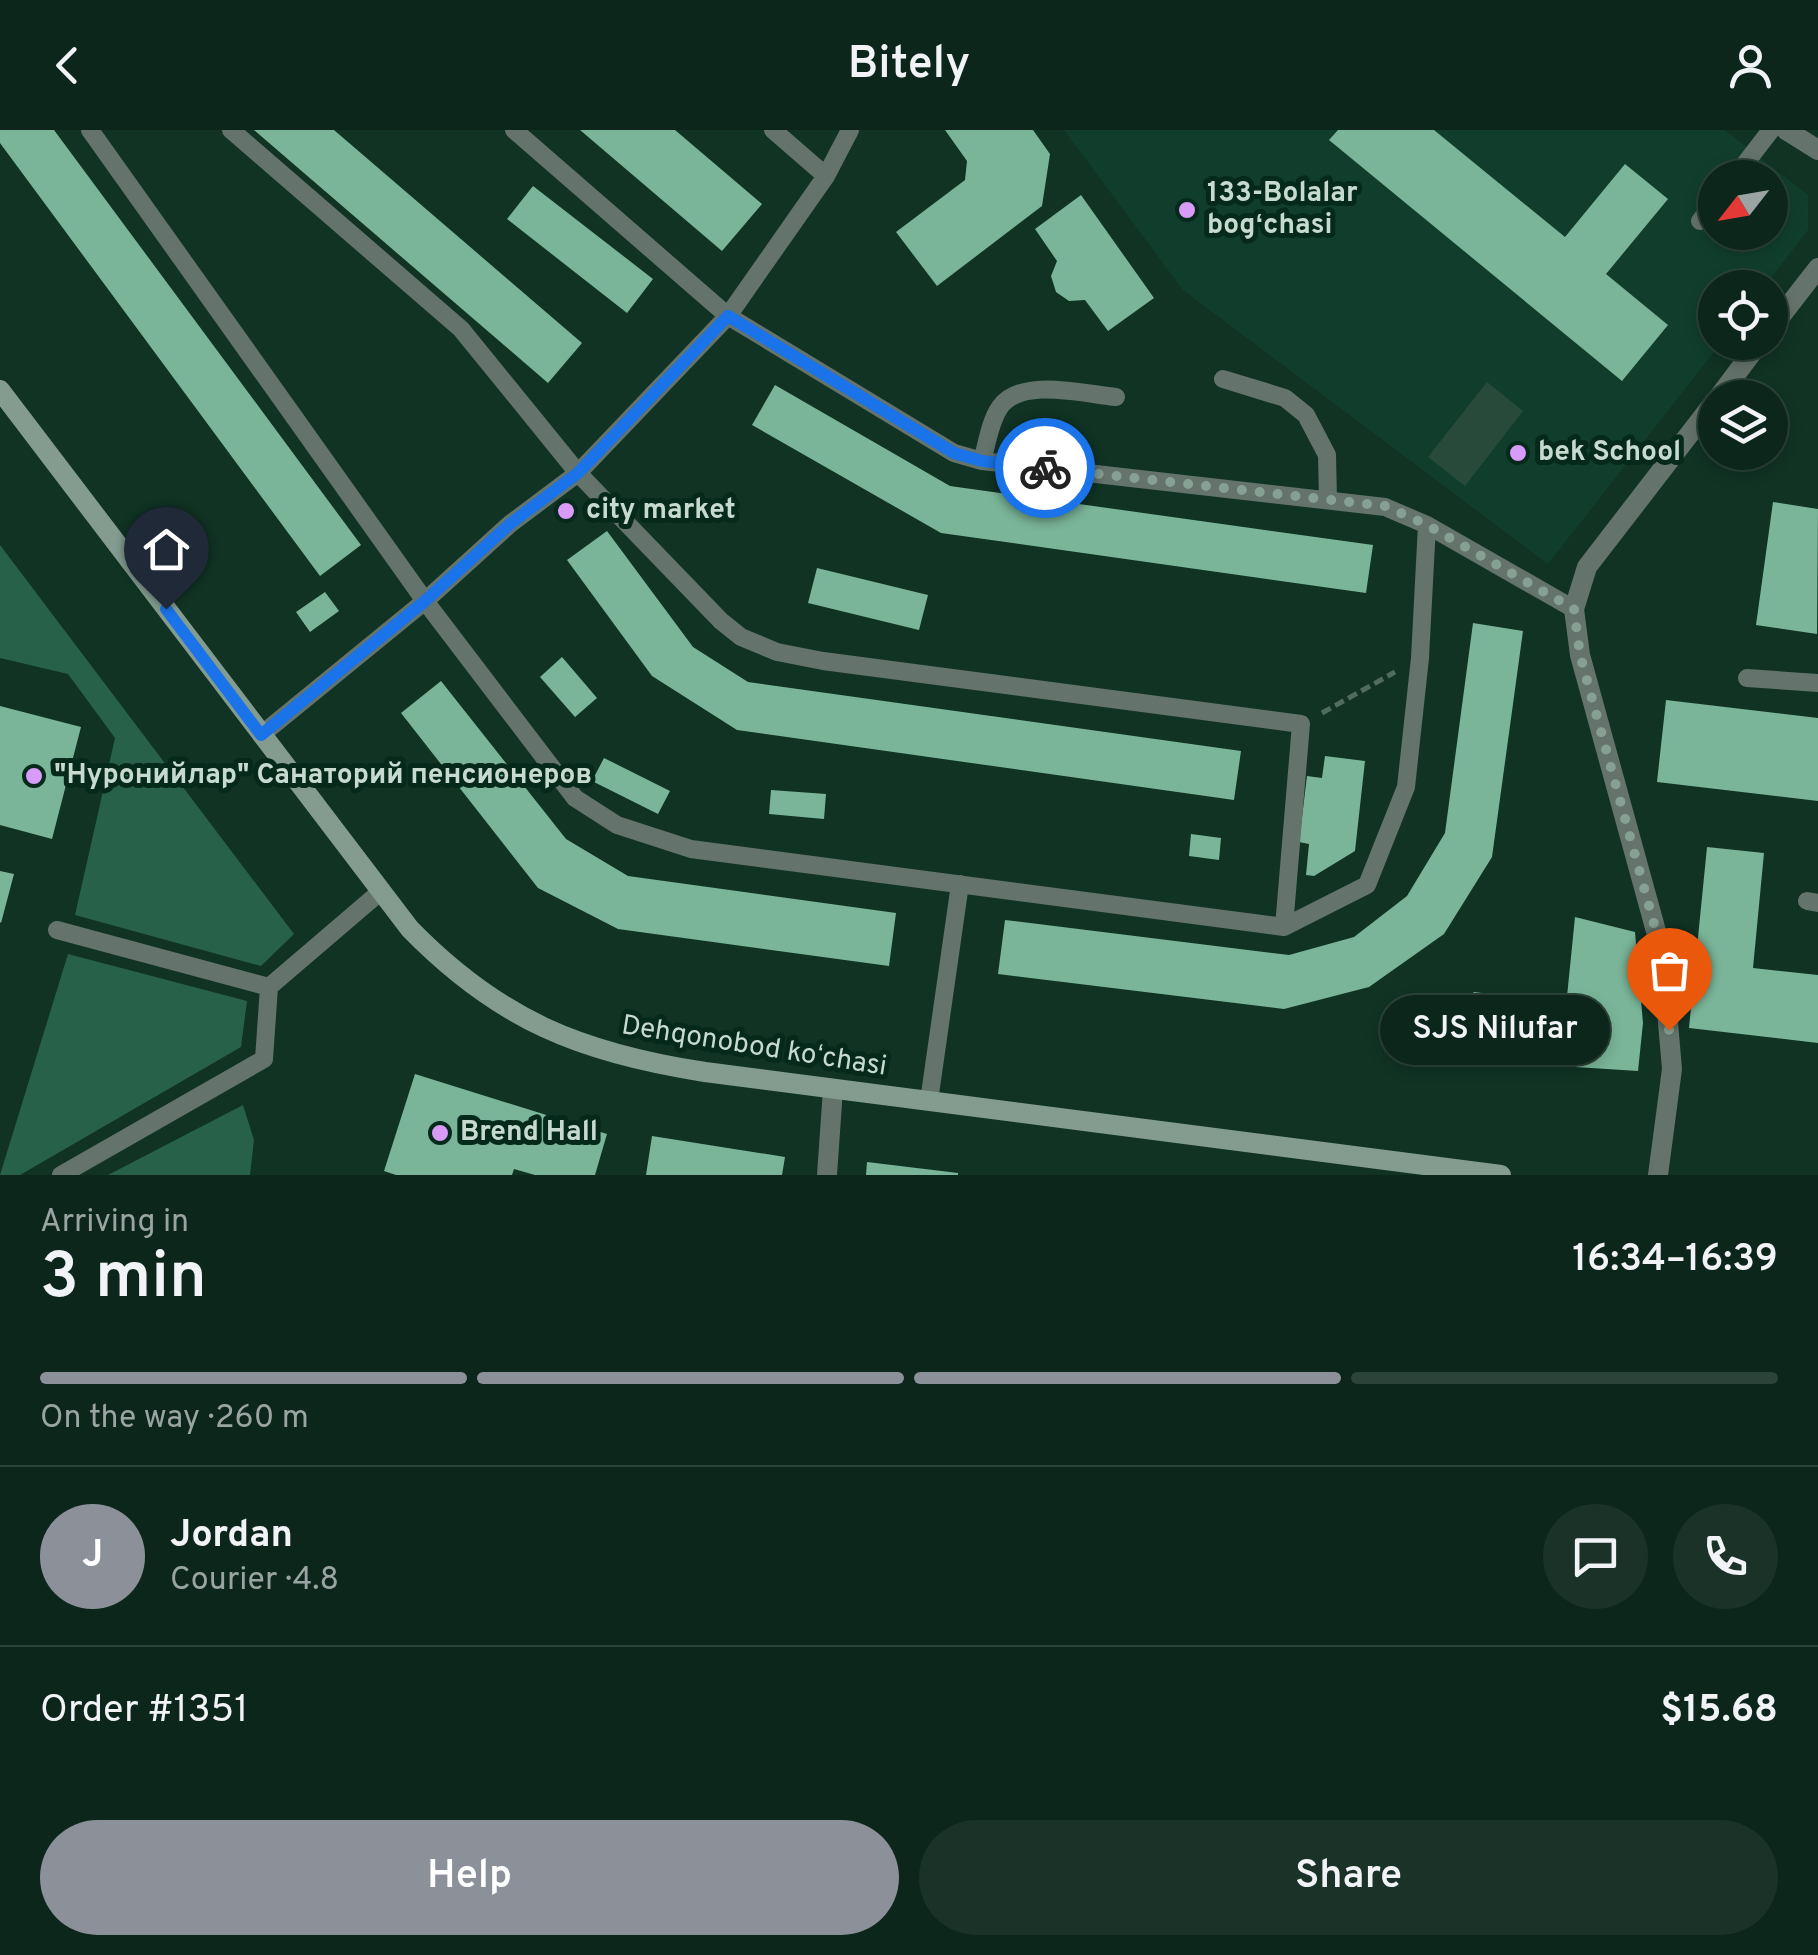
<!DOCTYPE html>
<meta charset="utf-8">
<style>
:root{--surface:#0c261b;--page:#1a3228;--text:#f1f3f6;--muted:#9aa5a3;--line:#2c433a;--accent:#8c9099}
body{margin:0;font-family:Overpass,sans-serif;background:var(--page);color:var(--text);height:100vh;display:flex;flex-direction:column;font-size:38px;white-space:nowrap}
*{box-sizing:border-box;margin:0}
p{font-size:32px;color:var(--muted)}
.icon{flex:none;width:55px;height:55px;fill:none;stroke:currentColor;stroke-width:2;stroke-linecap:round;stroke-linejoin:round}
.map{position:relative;height:1045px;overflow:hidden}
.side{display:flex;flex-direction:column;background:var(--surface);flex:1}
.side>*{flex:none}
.needle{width:65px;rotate:239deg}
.fabs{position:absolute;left:1698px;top:30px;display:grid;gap:20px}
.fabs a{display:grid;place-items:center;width:90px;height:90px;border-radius:50%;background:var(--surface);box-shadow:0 5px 15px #0003,0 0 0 2px var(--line);font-size:50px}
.pin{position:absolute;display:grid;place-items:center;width:85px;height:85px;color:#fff;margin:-102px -42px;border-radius:50% 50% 50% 0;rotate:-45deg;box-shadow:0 0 10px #0007}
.pin .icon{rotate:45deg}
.courier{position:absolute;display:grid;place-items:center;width:100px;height:100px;margin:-50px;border:8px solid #1a73e8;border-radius:50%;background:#fff;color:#222;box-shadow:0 2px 12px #0007}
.bubble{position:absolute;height:70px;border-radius:35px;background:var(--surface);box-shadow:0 5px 15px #0003,0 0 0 2px var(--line);font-size:32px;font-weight:600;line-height:70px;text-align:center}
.head em{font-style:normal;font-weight:600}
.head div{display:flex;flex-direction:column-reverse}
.head{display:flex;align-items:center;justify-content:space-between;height:170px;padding:0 40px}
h1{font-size:65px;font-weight:600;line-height:75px}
.bar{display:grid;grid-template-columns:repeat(4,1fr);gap:15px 10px;align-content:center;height:120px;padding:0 40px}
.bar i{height:12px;border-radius:8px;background:var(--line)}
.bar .selected{background:var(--accent)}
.bar p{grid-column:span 4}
.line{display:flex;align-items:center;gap:25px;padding:0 40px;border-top:2px solid var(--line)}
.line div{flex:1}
.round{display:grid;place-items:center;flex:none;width:105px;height:105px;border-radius:52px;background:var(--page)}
.button{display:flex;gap:20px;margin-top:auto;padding:20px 40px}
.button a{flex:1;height:115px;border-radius:60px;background:var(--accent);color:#fff;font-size:40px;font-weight:600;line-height:115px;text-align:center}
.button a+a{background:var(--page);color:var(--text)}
header{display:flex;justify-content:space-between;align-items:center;height:130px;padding:0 40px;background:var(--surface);font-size:45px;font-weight:600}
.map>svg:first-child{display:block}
</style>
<header><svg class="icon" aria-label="back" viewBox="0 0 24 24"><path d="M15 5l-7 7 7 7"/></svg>Bitely<svg class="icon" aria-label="person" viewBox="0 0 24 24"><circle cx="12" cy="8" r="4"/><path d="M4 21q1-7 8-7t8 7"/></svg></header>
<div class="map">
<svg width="1818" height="1045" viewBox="0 0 1818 1045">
<rect width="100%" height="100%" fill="#103324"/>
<path fill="#113e2c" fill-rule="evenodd" d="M1064 0H1725L1808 65V100L1764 157 1715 158V212L1721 213 1548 434 1183 160ZM1715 48H1770V102H1715Z"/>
<path fill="#284a3a" d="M1487 252 1523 281 1465 356 1428 327Z"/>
<path fill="#276149" d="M0 415 294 804 261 836 75 785 115 608 68 544 0 528Z
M68 824 247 871 241 917 20 1045H0Z
M243 975 254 1010 250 1045H108Z"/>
<path fill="#7ab599" d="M0 0H54L361 415 320 446 0 13Z
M254 0H334L582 213 548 253Z
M580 0H675L762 74 722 121Z
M945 0H1033L1050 24 1042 76 937 156 896 102 965 50 967 31Z
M1338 0H1434L1565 107 1625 34 1668 69 1606 144 1668 195 1622 251 1329 10Z
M533 56 653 149 627 183 507 89Z
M1081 65 1154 168 1108 201 1085 170 1069 171 1056 162 1051 146 1057 131 1035 99Z
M775 255 950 356 1373 415 1366 463 941 403 752 295Z
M1773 372 1818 379 1817 504 1756 495Z
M607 401 693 517 748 552 1241 621 1234 670 737 600 652 546 567 430Z
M817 438 928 465 919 500 808 473Z
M325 462 339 481 310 502 296 482Z
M1473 493 1523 501 1492 727 1444 804 1369 857 1284 879 998 844 1005 790 1289 825 1354 807 1407 766 1445 703Z
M562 527 597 568 575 587 540 547Z
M441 551 566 709 628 746 896 783 889 836 618 799 538 758 401 583Z
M1666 570 1818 588V671L1657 652Z
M0 576 81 597 52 709 0 695Z
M1325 626 1365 631 1355 721 1314 746 1306 745 1309 714 1299 712 1307 646 1322 648Z
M604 628 670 661 658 684 592 651Z
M771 660 826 664 824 689 769 684Z
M1191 704 1221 708 1219 730 1189 726Z
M1707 717 1764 723 1753 838 1818 845V913L1689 898Z
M0 741 14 744 1 793 0 792Z
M1575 787 1635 802 1643 893 1638 941 1560 936Z
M1474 862 1537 870 1529 928 1422 914Z
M415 944 607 1004 595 1045H535L514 1039 512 1045H396L384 1041Z
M652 1006 785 1027 782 1045H646Z
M867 1032 958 1043V1045H866Z"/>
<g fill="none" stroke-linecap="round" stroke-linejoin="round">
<path stroke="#4f6c5f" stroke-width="5" stroke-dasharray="10 5" stroke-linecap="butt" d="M1322 583 1395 542"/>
<path stroke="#64736b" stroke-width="18" d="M90 0 425 471 575 668 617 695 691 719 1284 797 1367 755 1406 657 1420 528 1427 395
M231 0 461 199 578 343 721 491 741 507 777 522 823 531 1301 594 1284 797
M514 0 728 186 954 323 982 331 1385 377 1427 395 1574 479
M773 0 826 46
M1734 48 1771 0
M1700 91 1715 72
M1223 249 1285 268 1306 285 1327 325 1328 370
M982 331C987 314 990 291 1000 277 1021 247 1084 264 1116 267
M1747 548 1818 553
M261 605 425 471 510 394 578 343 728 186 826 46 850 0
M1807 771 1818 773
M57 800 269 857
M929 971 960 754
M61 1045 264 929 269 857 380 762"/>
<path stroke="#64736b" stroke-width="20" d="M1786 0 1818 20
M1770 200 1818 138
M1718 268 1760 212
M827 1045 833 959
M1658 1045 1672 939 1662 823 1580 525 1574 479 1587 437 1715 271"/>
<path stroke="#839c8f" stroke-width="20" d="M0 260 410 799C499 890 581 923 705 942L1501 1045"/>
</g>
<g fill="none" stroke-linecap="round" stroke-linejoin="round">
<path stroke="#87a094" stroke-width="10" stroke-dasharray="0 18" d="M1045 338 1385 376 1427 395 1574 479 1580 525 1662 823 1669 900"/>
<path stroke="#1a73e8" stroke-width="12" d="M166 479 261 605 425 471 510 394 578 343 728 186 954 323 982 331 1045 338"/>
</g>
<g fill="#d89bf8" stroke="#05291b" stroke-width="4">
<circle cx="1187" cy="80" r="10"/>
<circle cx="1518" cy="323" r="10"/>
<circle cx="566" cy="381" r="10"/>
<circle cx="34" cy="646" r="10"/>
<circle cx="440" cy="1003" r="10"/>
</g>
<g text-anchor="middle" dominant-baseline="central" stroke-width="10" stroke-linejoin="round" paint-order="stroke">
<g font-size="28" font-weight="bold" fill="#c7dad0" stroke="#05291b" text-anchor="start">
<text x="1207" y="64">133-Bolalar<tspan x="1207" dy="32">bogʻchasi</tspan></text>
<text x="1538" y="323">bek School</text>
<text x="586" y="381">city market</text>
<text x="54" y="646">"Нуронийлар" Санаторий пенсионеров</text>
<text x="460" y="1003">Brend Hall</text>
</g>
<g font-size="28" fill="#c7dad0" stroke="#05291b">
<text transform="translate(754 917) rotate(9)">Dehqonobod koʻchasi</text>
</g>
</g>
</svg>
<div class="fabs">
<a><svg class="needle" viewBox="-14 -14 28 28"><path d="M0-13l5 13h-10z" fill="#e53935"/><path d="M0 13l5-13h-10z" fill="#9aa5a3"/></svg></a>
<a><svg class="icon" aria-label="locate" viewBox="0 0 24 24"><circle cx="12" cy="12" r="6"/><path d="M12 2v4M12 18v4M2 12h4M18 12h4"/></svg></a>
<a><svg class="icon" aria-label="layers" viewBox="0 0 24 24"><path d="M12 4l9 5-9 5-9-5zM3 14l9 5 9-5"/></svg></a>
</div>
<div class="pin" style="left:1669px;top:900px;background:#ea580c"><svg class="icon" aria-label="bag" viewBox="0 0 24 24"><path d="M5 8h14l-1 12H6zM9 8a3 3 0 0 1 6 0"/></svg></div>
<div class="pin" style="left:166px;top:479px;background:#1f2937"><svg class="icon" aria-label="home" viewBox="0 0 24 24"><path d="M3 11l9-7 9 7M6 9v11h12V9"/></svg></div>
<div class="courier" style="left:1045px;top:338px"><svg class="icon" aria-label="bike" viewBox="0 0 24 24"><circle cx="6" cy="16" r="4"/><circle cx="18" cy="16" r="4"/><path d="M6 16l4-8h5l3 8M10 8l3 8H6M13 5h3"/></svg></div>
<div class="bubble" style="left:1380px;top:865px;width:230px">SJS Nilufar</div>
</div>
<section class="side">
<div class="head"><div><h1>3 min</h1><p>Arriving in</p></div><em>16:34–16:39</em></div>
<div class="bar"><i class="selected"></i><i class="selected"></i><i class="selected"></i><i></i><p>On the way · 260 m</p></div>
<div class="line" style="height:180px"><b class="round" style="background:var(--accent);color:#fff">J</b><div><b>Jordan</b><p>Courier · 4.8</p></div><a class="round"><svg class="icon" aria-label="chat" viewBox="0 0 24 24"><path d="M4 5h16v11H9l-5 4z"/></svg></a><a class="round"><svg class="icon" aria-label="phone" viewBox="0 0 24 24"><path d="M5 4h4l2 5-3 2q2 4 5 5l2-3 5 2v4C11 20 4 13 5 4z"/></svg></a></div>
<div class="line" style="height:130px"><div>Order #1351</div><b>$15.68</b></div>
<div class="button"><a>Help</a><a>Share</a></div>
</section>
